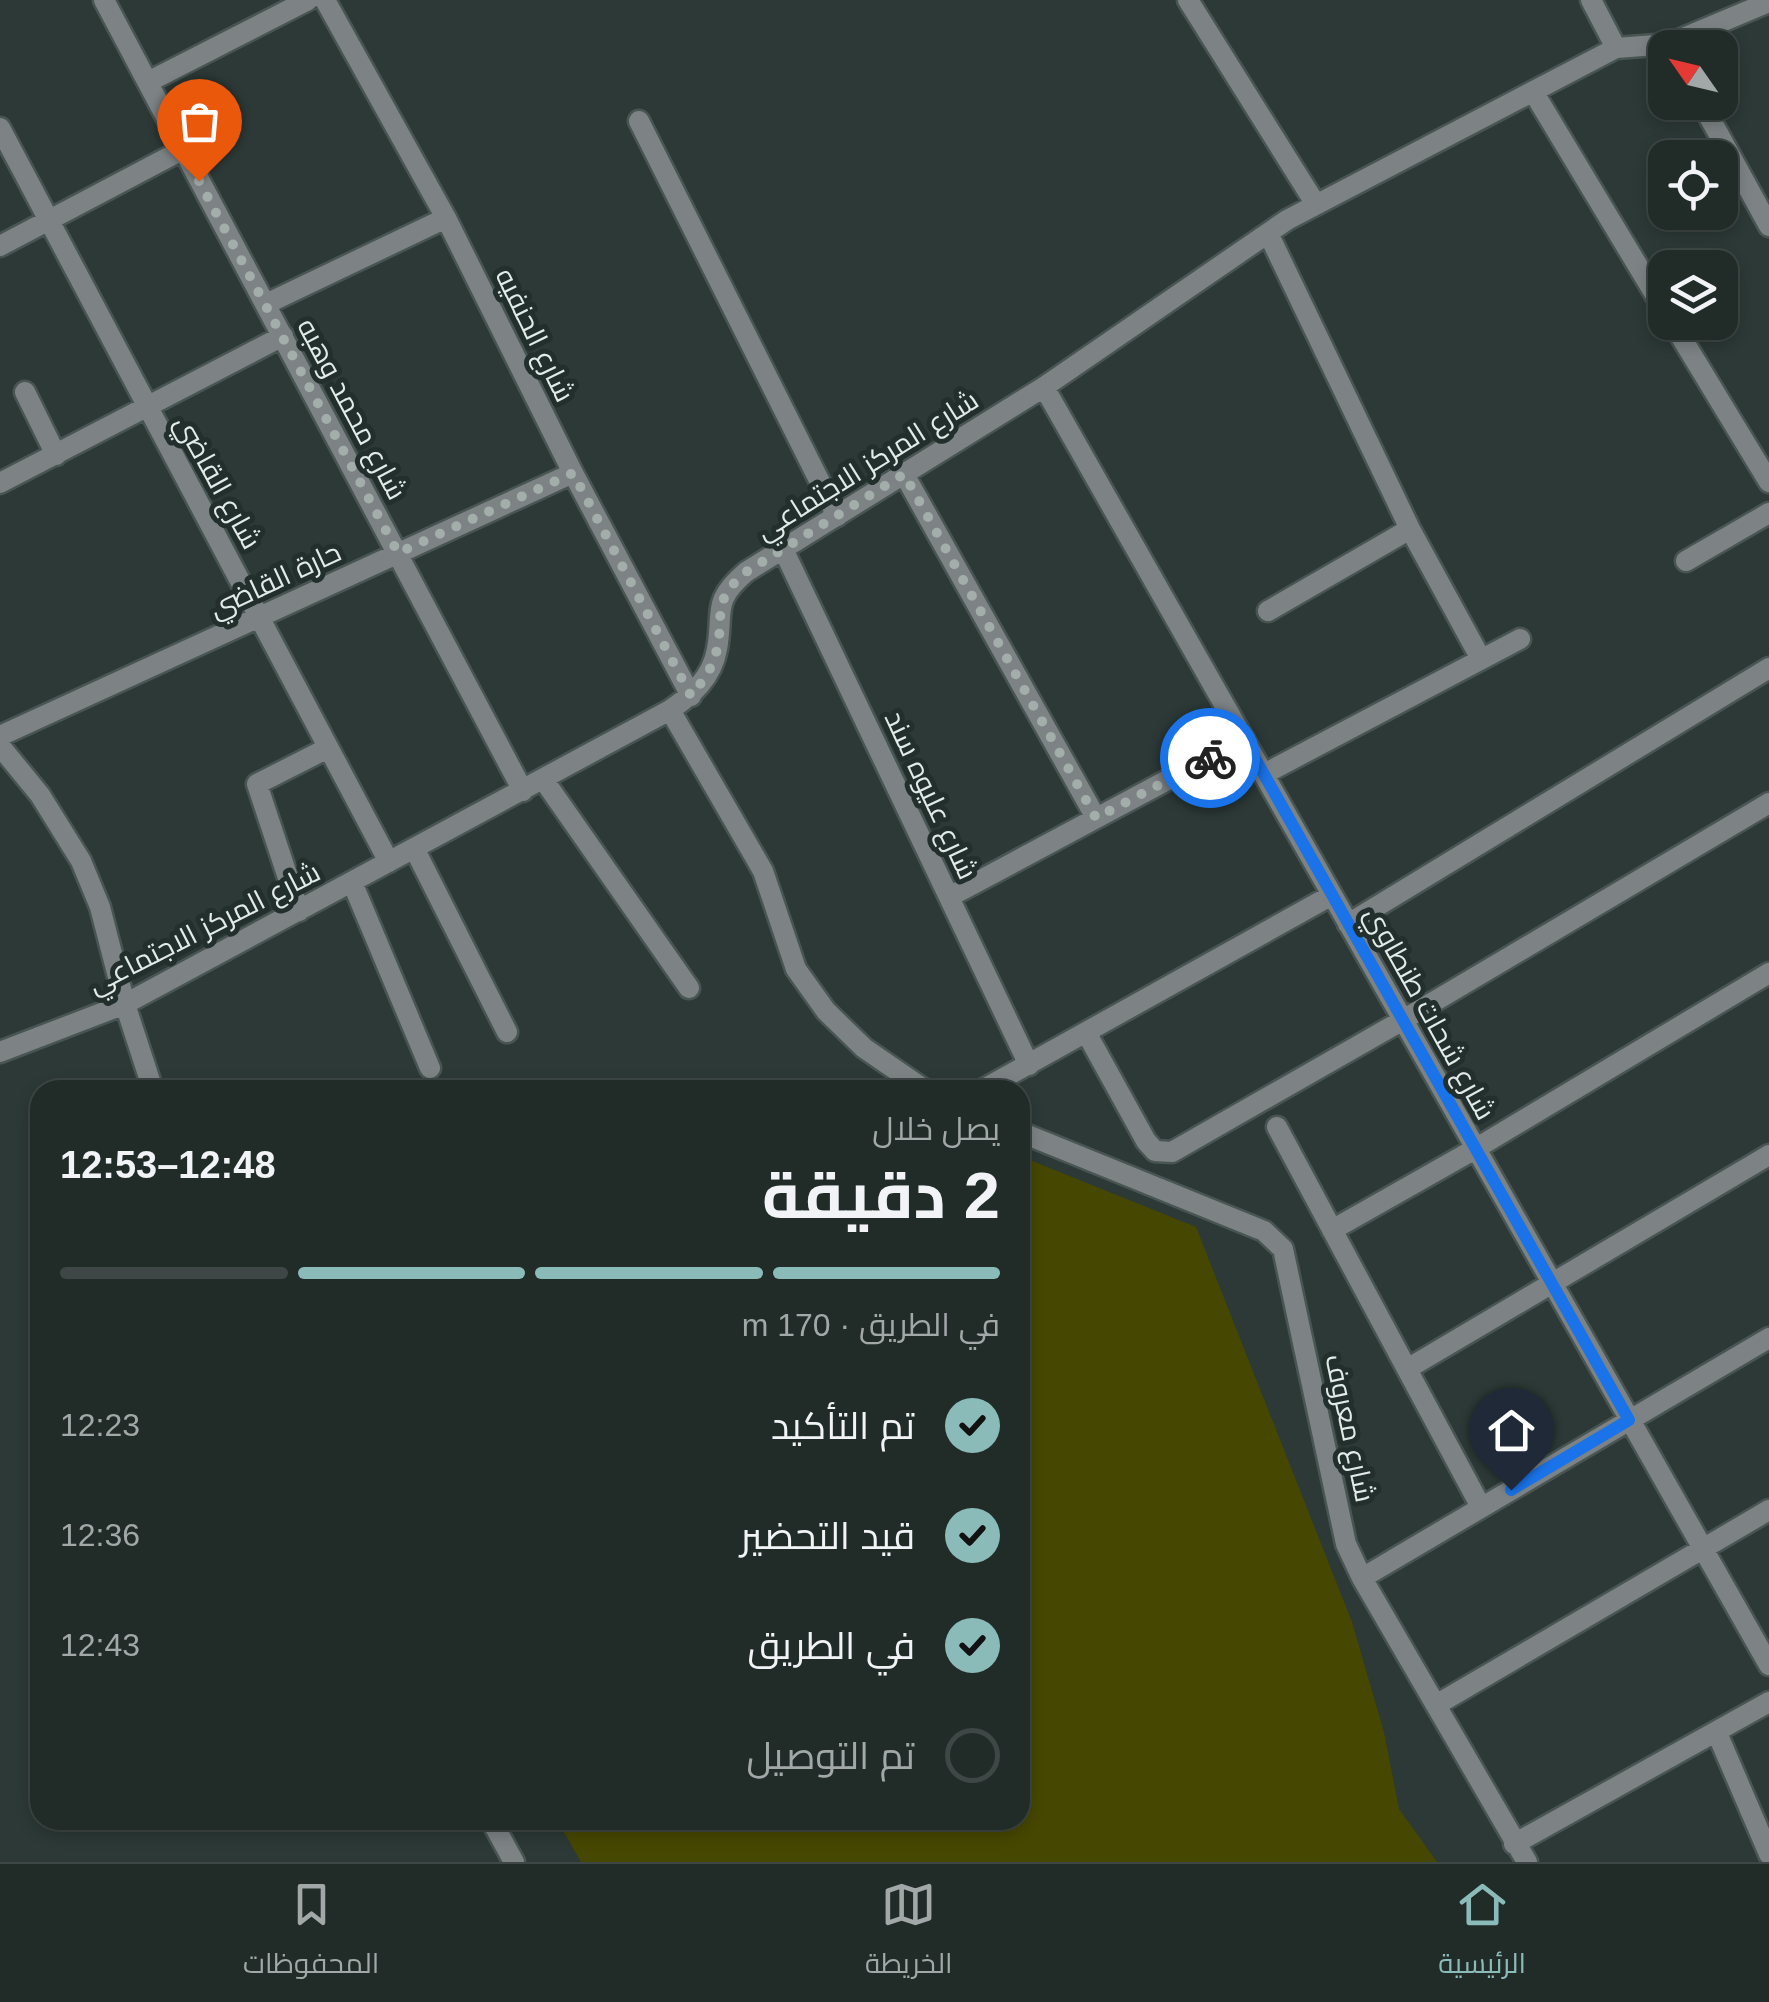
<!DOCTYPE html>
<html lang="ar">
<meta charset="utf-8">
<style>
:root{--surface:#212b28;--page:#2d3734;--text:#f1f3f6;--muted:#a2a7a8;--line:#3e4745;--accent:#8bbbb9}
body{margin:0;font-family:Arial,Cairo,sans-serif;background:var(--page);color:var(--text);direction:rtl;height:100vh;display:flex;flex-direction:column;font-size:38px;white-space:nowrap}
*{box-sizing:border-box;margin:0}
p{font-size:32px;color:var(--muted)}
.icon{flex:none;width:55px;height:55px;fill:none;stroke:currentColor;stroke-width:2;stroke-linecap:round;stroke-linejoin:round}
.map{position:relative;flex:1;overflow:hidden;direction:ltr}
.side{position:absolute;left:30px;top:1080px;width:1000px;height:750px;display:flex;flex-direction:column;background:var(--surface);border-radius:30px;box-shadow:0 5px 15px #0003,0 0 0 2px var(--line);direction:rtl}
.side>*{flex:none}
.needle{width:65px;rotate:304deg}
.controls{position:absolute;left:1648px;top:30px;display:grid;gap:20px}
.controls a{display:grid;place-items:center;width:90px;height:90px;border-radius:20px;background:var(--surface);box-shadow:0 5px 15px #0003,0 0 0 2px var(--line);font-size:50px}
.pin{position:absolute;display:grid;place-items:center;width:85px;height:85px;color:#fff;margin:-102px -42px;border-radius:50% 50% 50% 0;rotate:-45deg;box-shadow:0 0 10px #0007}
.pin .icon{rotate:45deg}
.courier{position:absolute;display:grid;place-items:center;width:100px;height:100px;margin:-50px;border:8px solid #1a73e8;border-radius:50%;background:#fff;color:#222;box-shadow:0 2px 12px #0007}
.summary em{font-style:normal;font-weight:700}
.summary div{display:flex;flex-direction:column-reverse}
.summary{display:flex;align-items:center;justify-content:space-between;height:170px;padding:0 30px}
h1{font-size:65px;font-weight:700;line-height:75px}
.bar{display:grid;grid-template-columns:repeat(4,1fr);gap:15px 10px;align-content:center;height:120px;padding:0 30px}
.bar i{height:12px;border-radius:8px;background:var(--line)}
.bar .active{background:var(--accent)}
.bar p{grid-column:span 4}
ol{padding:0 30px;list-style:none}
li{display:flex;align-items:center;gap:30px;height:110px}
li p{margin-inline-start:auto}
li .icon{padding:10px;border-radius:50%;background:var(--accent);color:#111;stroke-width:4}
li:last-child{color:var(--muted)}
li i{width:55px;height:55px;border:5px solid var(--line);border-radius:50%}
.tabs{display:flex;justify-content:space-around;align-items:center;height:140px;border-top:2px solid var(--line);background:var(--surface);font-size:28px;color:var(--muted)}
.tabs a{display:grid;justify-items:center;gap:5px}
.tabs .active{color:var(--accent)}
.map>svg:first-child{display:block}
</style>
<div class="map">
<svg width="1769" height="1862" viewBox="0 0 1769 1862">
<rect width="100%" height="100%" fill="#2c3936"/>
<path fill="#464700" d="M1020 1156 1196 1227 1352 1622 1384 1732 1399 1809 1437 1862H581L557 1820H1020Z"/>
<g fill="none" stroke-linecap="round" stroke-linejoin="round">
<defs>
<path id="service" d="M639 121 837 516"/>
<path id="minor" d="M104 0 523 791
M325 0 446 218 573 473 691 696
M1188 0 1315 203
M148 82 308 0
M1534 93 1665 311
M1701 102 1769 226
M0 128 389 862
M1268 233 1410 529 1481 659
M0 246 182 150
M266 304 446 218
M1672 322 1769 482
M1044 387 1769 1665
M25 392 56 455
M904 474 1096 818
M0 483 283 336
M783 549 1029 1065
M1686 561 1769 513
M1268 611 1410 529
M670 710 763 871 796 969 826 1011 864 1048 925 1090
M0 736 573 473
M0 746 40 795 81 861 100 907 125 1004 153 1090
M1264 774 1520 639
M543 779 689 988
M414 848 507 1032
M352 882 430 1068
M949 897 1244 739
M299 911 257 784 328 748
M1348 924 1769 668
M1087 1034 1146 1141 1155 1151 1172 1152 1403 1020 1769 803
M0 1052 125 1004 670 710C692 695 712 678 717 649 724 611 711 602 746 572L1044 387 1287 220 1616 48 1669 44 1769 2
M982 1090 1332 895
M1277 1127 1481 1507
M1020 1132 1264 1231 1283 1249 1346 1544 1362 1578 1527 1862
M1332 1230 1475 1149 1769 973
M1407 1369 1769 1155
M1362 1578 1769 1338
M1436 1705 1769 1510
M1717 1733 1769 1854
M491 1820 514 1862
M1514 1844 1769 1702"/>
<path id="tertiary" d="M1591 0 1616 48"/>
</defs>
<use href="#service" stroke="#495553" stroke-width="25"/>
<use href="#minor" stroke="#495553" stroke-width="25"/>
<use href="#tertiary" stroke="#495553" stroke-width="25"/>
<use href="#service" stroke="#7d8385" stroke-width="20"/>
<use href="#minor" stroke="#7d8385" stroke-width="20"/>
<use href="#tertiary" stroke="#7d8385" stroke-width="20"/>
</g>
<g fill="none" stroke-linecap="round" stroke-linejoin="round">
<path stroke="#a3adaa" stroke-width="10" stroke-dasharray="0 18" d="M199 181 398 553 573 473 691 696C702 682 711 671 716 653 726 615 709 603 746 572L904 474 1096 818 1210 758"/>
<path stroke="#1a73e8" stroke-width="12" d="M1210 758 1244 739 1629 1420 1511 1490"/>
</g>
<g text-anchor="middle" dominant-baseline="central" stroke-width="10" stroke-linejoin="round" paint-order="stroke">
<g font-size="28" fill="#e3ebe9" stroke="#222f2c">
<text transform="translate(535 335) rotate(64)">شارع الحنفيه</text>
<text transform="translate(352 409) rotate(62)">شارع محمد وهبه</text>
<text transform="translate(867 465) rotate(-32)">شارع المركز الاجتماعي</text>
<text transform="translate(218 482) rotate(61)">شارع القاضي</text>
<text transform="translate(275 580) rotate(-25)">حارة القاضي</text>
<text transform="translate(931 795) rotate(65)">شارع عليوه سند</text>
<text transform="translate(204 928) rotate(-27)">شارع المركز الاجتماعي</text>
<text transform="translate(1430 1013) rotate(61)">شارع شحات طنطاوي</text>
<text transform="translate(1350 1428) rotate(78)">شارع معروف</text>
</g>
</g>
</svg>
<div class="controls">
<a><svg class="needle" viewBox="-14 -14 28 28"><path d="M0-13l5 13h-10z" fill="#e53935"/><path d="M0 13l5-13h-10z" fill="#a2a7a8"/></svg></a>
<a><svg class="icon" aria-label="locate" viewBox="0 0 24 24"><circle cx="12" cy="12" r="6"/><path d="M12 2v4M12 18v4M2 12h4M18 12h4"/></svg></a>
<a><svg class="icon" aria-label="layers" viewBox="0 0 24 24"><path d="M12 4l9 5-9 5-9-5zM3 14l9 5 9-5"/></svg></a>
</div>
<div class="pin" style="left:199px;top:181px;background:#ea580c"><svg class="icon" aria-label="bag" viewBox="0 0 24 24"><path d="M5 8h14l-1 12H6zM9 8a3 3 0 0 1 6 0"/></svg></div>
<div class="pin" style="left:1511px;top:1490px;background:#1f2937"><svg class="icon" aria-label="home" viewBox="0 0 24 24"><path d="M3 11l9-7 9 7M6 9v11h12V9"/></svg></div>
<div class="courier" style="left:1210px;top:758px"><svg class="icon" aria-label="bike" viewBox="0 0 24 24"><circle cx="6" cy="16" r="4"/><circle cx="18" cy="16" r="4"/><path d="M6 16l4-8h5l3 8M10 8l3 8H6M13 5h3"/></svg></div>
<section class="side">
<div class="summary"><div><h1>2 دقيقة</h1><p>يصل خلال</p></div><em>12:48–12:53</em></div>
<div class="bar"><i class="active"></i><i class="active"></i><i class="active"></i><i></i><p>في الطريق · 170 m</p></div>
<ol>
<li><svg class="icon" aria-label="check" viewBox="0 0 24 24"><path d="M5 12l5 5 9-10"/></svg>تم التأكيد<p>12:23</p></li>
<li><svg class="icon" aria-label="check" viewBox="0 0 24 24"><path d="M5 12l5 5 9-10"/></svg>قيد التحضير<p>12:36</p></li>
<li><svg class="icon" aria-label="check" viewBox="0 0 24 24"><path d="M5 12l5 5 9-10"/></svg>في الطريق<p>12:43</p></li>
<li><i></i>تم التوصيل</li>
</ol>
</section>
</div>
<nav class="tabs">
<a class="active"><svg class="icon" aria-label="home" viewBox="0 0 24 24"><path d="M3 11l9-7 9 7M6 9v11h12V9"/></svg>الرئيسية</a>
<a><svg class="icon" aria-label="map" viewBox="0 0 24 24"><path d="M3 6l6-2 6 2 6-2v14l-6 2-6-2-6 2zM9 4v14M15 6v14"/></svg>الخريطة</a>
<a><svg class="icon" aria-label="saved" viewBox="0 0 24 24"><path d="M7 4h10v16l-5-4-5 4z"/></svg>المحفوظات</a>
</nav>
